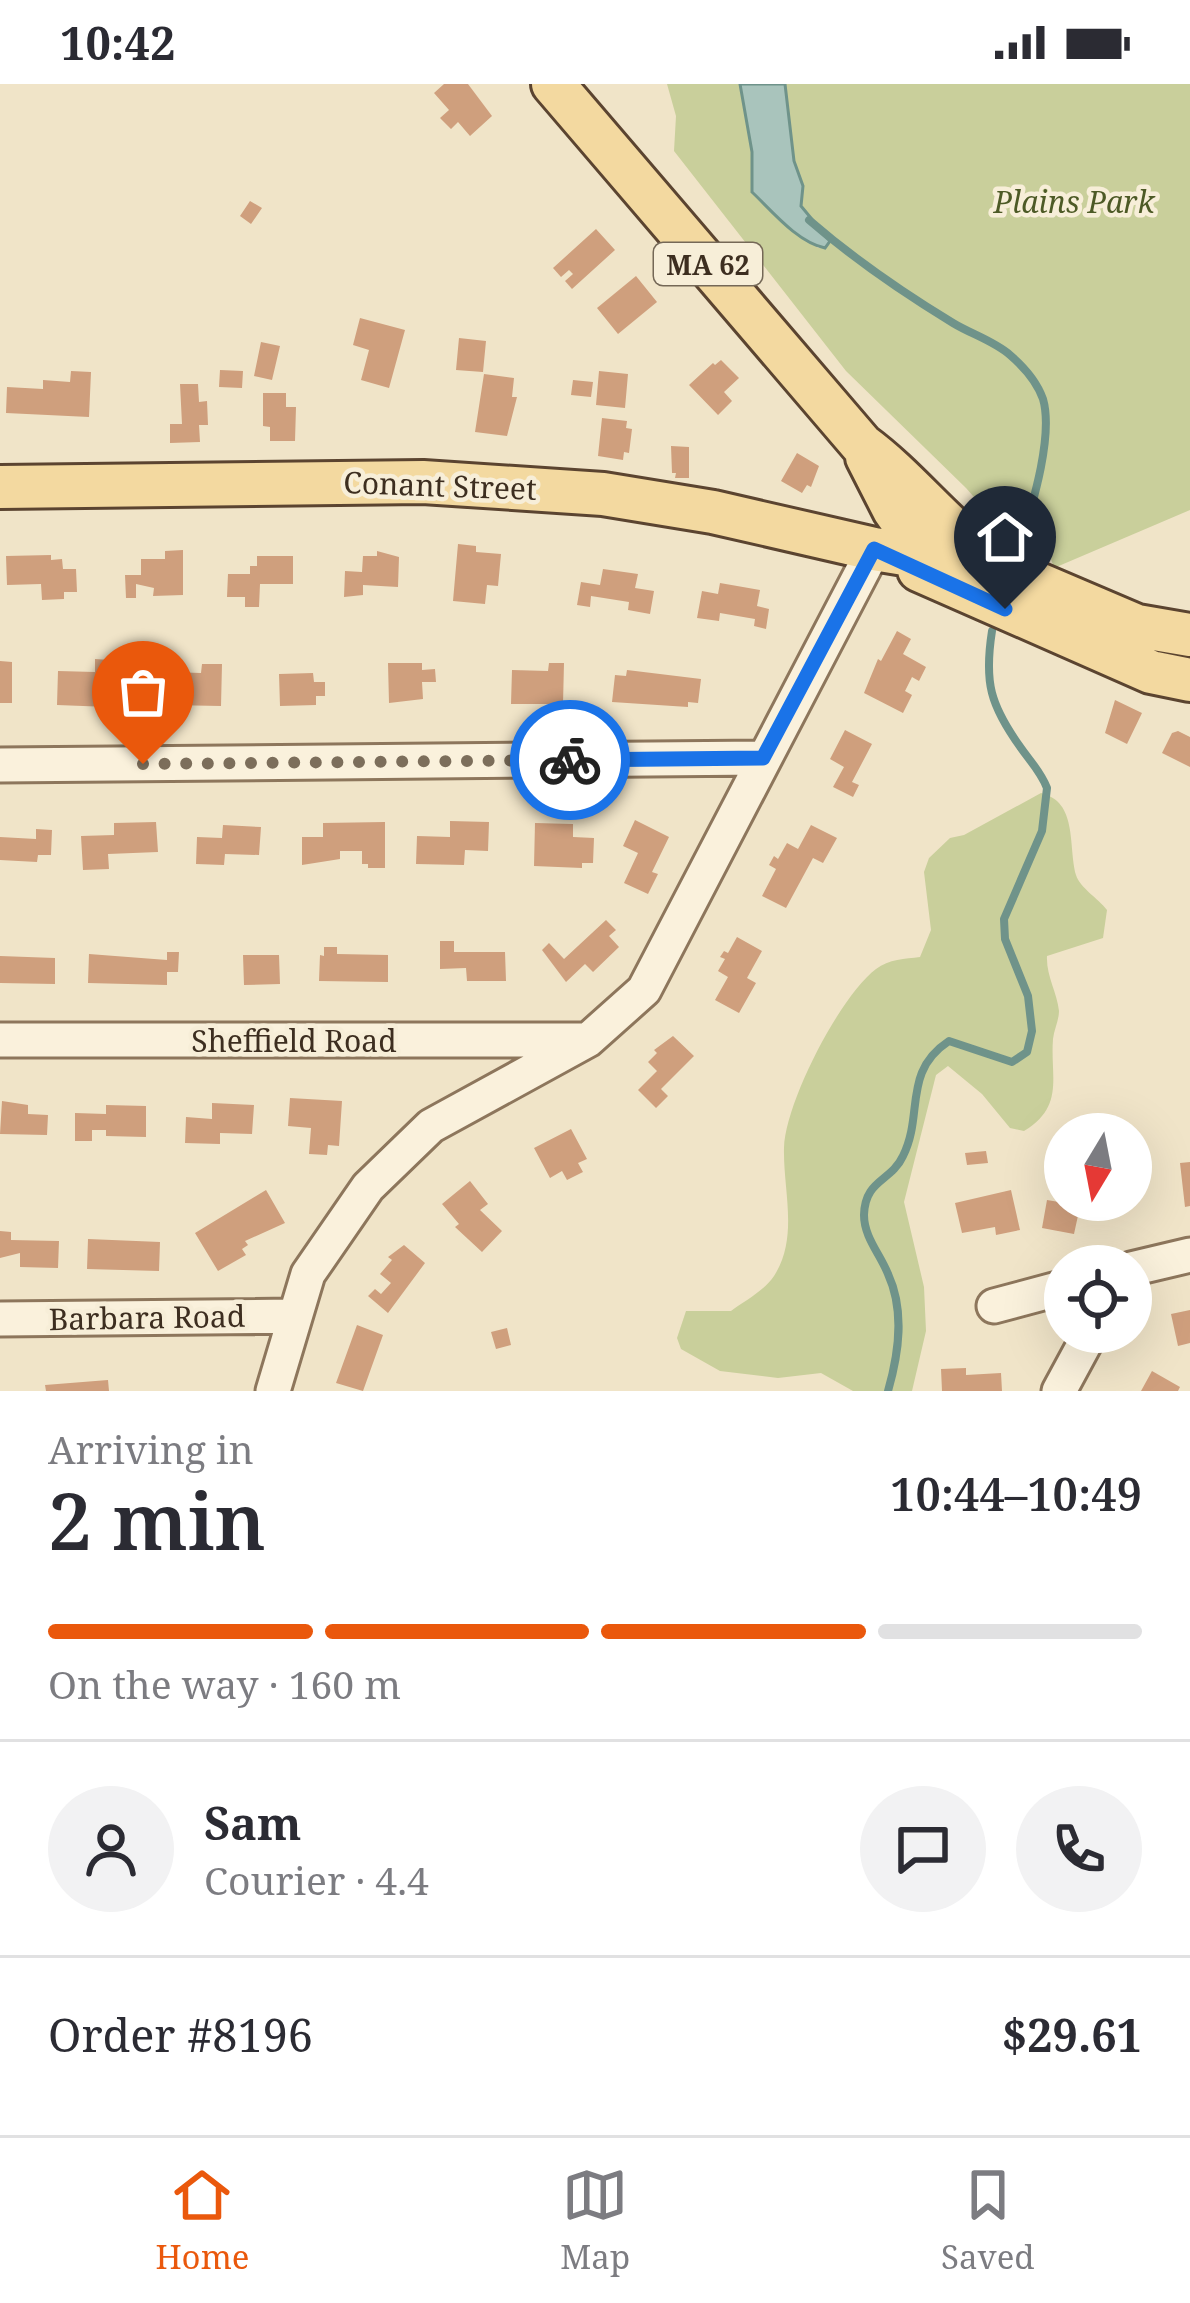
<!DOCTYPE html>
<meta charset="utf-8">
<style>
:root{--surface:#fff;--page:#f2f2f3;--text:#2b2b33;--muted:#7c7c81;--line:#e1e1e2;--accent:#ea580c}
body{margin:0;font-family:"Noto Serif",serif;background:var(--page);color:var(--text);height:100vh;display:flex;flex-direction:column;font-size:45px;white-space:nowrap}
*{box-sizing:border-box;margin:0}
p{font-size:39px;color:var(--muted)}
.icon{flex:none;width:66px;height:66px;fill:none;stroke:currentColor;stroke-width:2;stroke-linecap:round;stroke-linejoin:round}
.map{position:relative;height:1307px;overflow:hidden}
.side{display:flex;flex-direction:column;background:var(--surface);flex:1}
.side>*{flex:none}
.needle{width:78px;rotate:190deg}
.tools{position:absolute;left:1044px;top:1029px;display:grid;gap:24px}
.tools a{display:grid;place-items:center;width:108px;height:108px;border-radius:50%;background:var(--surface);box-shadow:0 12px 48px #0002;font-size:60px}
.pin{position:absolute;display:grid;place-items:center;width:102px;height:102px;color:#fff;margin:-123px -51px;border-radius:50% 50% 50% 0;rotate:-45deg;box-shadow:0 0 12px #0007}
.pin .icon{rotate:45deg}
.courier{position:absolute;display:grid;place-items:center;width:120px;height:120px;margin:-60px;border:9px solid #1a73e8;border-radius:50%;background:#fff;color:#222;box-shadow:0 3px 15px #0007}
.summary em{font-style:normal;font-weight:600}
.summary div{display:flex;flex-direction:column-reverse}
.summary{display:flex;align-items:center;justify-content:space-between;height:204px;padding:0 48px}
h1{font-size:78px;font-weight:600;line-height:90px}
.bar{display:grid;grid-template-columns:repeat(4,1fr);gap:18px 12px;align-content:center;height:144px;padding:0 48px}
.bar i{height:15px;border-radius:9px;background:var(--line)}
.bar .on{background:var(--accent)}
.bar p{grid-column:span 4}
.line{display:flex;align-items:center;gap:30px;padding:0 48px;border-top:3px solid var(--line)}
.line div{flex:1}
.round{display:grid;place-items:center;flex:none;width:126px;height:126px;border-radius:63px;background:var(--page)}
.status{display:flex;justify-content:space-between;align-items:center;height:84px;padding:0 60px;background:var(--surface);direction:ltr}
.status svg{height:33px;fill:currentColor}
.dock{display:flex;justify-content:space-around;align-items:center;height:168px;border-top:3px solid var(--line);background:var(--surface);font-size:33px;color:var(--muted)}
.dock a{display:grid;justify-items:center;gap:6px}
.dock .on{color:var(--accent)}
.map>svg:first-child{display:block}
</style>
<div class="status"><b>10:42</b><svg viewBox="0 0 49 12"><path d="M0 12V9h3v3zM5 12V6h3v6zM10 12V3h3v9zM15 12V0h3v12zM26 1h20v11H26zM47 4h2v5h-2z"/></svg></div>
<div class="map">
<svg width="1190" height="1307" viewBox="0 0 1190 1307">
<rect width="100%" height="100%" fill="#f0e4c8"/>
<path fill="#c9cf9b" d="M667 0H740L752 68V107L818 164H825L823 151 801 122 802 102 794 78 785 0H1190V426L1054 484 1048 466 1042 477 1033 480 966 404 846 287 674 67 676 32Z
M1041 709C1078 718 1068 761 1076 791 1080 804 1098 814 1107 826L1103 854 1047 872C1046 892 1057 908 1059 927 1059 936 1054 946 1053 955 1050 993 1065 1022 1024 1047L1010 1044 982 1010 948 982 936 991 904 1118 924 1203 926 1247 912 1307H853L821 1289 778 1294 720 1287 681 1265 677 1254 686 1227H731C744 1217 764 1207 774 1192 799 1153 783 1107 784 1064 785 1019 840 912 876 885 889 875 905 875 920 873L931 846 924 788 929 774 950 754 964 751Z"/>
<path fill="#a9c4bc" stroke="#6f938a" stroke-width="3" d="M740 0H785L794 77 803 102 801 122 830 157 825 164C797 158 772 127 752 108V68Z"/>
<g fill="none" stroke-linecap="round" stroke-linejoin="round">
<path stroke="#6f938a" stroke-width="8" d="M809 136C854 175 902 208 953 239 971 250 994 257 1010 271 1024 283 1037 298 1043 315 1054 353 1031 425 1020 462
M888 1307C899 1269 905 1227 888 1190 880 1170 864 1153 864 1131 865 1095 891 1098 903 1072 924 1030 902 988 949 957L1012 978 1027 968 1032 947 1028 912 1005 855 1004 835 1042 747 1047 704C1041 688 1030 677 1021 664 990 621 984 598 992 547"/>
</g>
<path fill="#cf9f7d" d="M444 0H468L492 32 470 52 458 38 451 45 440 34 449 26 434 9Z
M250 117 262 124 251 140 240 132Z
M596 145 615 166 572 205 565 197 573 190 569 186 561 193 553 184Z
M636 192 657 218 618 250 597 224Z
M360 234 405 246 389 304 361 296 369 266 353 261Z
M459 254 486 257 483 288 456 286Z
M261 258 280 262 272 296 254 292Z
M721 276 739 294 724 308 732 317 718 331 689 301 713 279 715 281Z
M220 286 243 287 242 304 219 303Z
M71 287 91 288 89 333 6 329 7 303 43 305V296L70 298Z
M599 287 628 290 625 324 596 321Z
M484 290 514 294 512 313H517L507 352 475 348Z
M573 296 593 298 591 313 571 311Z
M180 300H198L199 318 207 317 208 341H199L200 358 170 359V340H182Z
M263 309H286V323H296L295 357H270V343L263 342Z
M602 334 627 337 626 344 632 345 629 369 624 368 623 376 598 372Z
M671 362 689 363V394H675L676 389H672Z
M797 369 819 382 811 403 807 401 802 409 781 397Z
M458 460 476 462V468L501 470 498 502 487 501 485 520 453 517Z
M183 466V511L153 512 154 504 136 500V514H126L125 491H141V475H165V467Z
M377 467 399 473 398 503 363 501V511L344 513 345 487 362 488 363 472H377Z
M51 471V476L62 475 63 485H76L77 508H64V515L42 516 41 500 7 501 6 472Z
M257 472H293V500H260L259 523H245V513H227L228 490H250V482H257Z
M603 485 638 490 635 504 654 507 650 530 628 526 629 518 591 512 590 523 577 521 581 498 600 501Z
M720 499 760 506 757 522 769 525 766 545 754 542 755 535 720 529 719 537 697 534 702 507 718 510Z
M897 547 911 555 903 570 926 583 919 597 912 593 905 607 912 611 903 629 864 609 878 575 881 577Z
M95 575 110 576 109 623 57 621 58 587 95 588Z
M0 577 12 578V619H0Z
M388 579H422V586L435 585 436 598H422L423 615 389 619Z
M549 579H564L563 620H511L512 586 548 587Z
M202 580H222L221 622 169 621 170 588 201 589Z
M627 586 701 595 698 619 688 618V623L612 618 615 591 626 592Z
M313 589 314 598H325V612H316V621L280 622 279 590Z
M1115 616 1142 629 1127 660 1105 649Z
M845 646 872 660 852 698 859 701 853 713 833 703 844 683 830 675Z
M1178 647 1190 653V683L1162 669 1172 649Z
M635 736 669 753 652 788 658 790 648 810 624 799 638 769 623 762Z
M450 737 489 738 488 767 465 766 464 781 416 780 417 752 450 753Z
M156 738 158 768 108 770 109 785 83 786 81 752 114 751V739Z
M385 738V784H368V780H362V767H340V775L302 781V753H323V739Z
M535 739 573 740V753L594 754 593 779H582V784L534 782Z
M223 741 261 743 259 771 225 770 224 781 196 780 197 753 222 754Z
M811 741 837 754 823 779 813 774 786 824 762 812 776 785 769 781 774 772 778 775 787 759 798 765Z
M36 745 52 746 51 771H38L37 778 0 776V753L36 755Z
M606 836 616 846 609 852 619 863 593 888 585 880 566 898 542 866 549 859 564 875Z
M737 853 762 867 747 894 756 899 739 929 715 916 728 893 718 887 725 875 720 873 724 867 728 869Z
M440 857H454V868H505L506 897H467L466 884 440 885Z
M324 863H337V870L388 871V898L319 897 320 871 324 872Z
M167 868H179L178 888H167V901L88 899 89 870 167 876Z
M243 871H279L280 900 244 901Z
M0 872 55 874V900L0 899Z
M673 952 694 972 661 1005 668 1012 656 1024 638 1006 657 987 648 978 657 969 654 966Z
M290 1014 342 1017 339 1062 328 1061 327 1071 309 1070 311 1044 288 1042Z
M2 1017 28 1021V1030L48 1031 47 1051 0 1050Z
M212 1019 254 1021 252 1050 220 1049V1060L185 1059 186 1033 212 1035Z
M106 1021 146 1022V1053L106 1052V1046H92V1057H75V1029L106 1030Z
M571 1045 587 1075 578 1079 583 1088 567 1096 562 1087 550 1094 534 1064Z
M986 1067 988 1079 967 1081 965 1069Z
M1190 1078V1122L1185 1123 1180 1079Z
M470 1097 488 1120 480 1126 502 1147 482 1168 455 1143 459 1140 442 1120Z
M1063 1098 1065 1116H1116L1113 1133 1079 1127 1074 1150 1042 1144 1047 1116 1059 1118Z
M266 1106 285 1139 245 1157 248 1161 242 1165 246 1171 218 1187 195 1149Z
M1011 1106 1020 1146 996 1151 995 1143 962 1149 955 1119Z
M0 1147 11 1148V1156L59 1157 58 1184 20 1183V1169L0 1174Z
M88 1155 160 1158 159 1187 87 1185Z
M404 1161 425 1179 388 1229 368 1212 375 1205 381 1210 391 1199 380 1190 392 1176 388 1173Z
M1190 1226V1259L1178 1262 1171 1230Z
M357 1241 383 1251 363 1307 336 1299Z
M507 1244 511 1261 496 1265 491 1248Z
M966 1284V1291L1001 1289 1002 1307H942L941 1285Z
M1152 1287 1180 1303 1178 1307H1141Z
M108 1296 109 1307H46L45 1301Z"/>
<g fill="none" stroke-linecap="round" stroke-linejoin="round">
<defs>
<path id="minor" d="M0 681 763 674
M0 956H587
M1131 1185 1190 1171
M994 1222 1065 1203
M0 1235 294 1232
M273 1307 308 1190 368 1103 431 1042 588 956 644 906 874 465
M1059 1307 1091 1248"/>
<path id="major" d="M553 0 862 361C911 397 946 447 997 480
M867 373 894 426 934 483
M0 403 423 398 603 410 713 428 874 465 1008 487 1137 542 1190 551
M919 486 1151 588 1190 596"/>
</defs>
<use href="#minor" stroke="#8d765c" stroke-width="39"/>
<use href="#major" stroke="#5b4430" stroke-width="48"/>
<use href="#minor" stroke="#faf1dc" stroke-width="33"/>
<use href="#major" stroke="#f3d9a0" stroke-width="42"/>
</g>
<g fill="none" stroke-linecap="round" stroke-linejoin="round">
<path stroke="#7c6e5b" stroke-width="12" stroke-dasharray="0 21.6" d="M143 680 570 676"/>
<path stroke="#1a73e8" stroke-width="15" d="M570 676 763 674 874 465 1005 525"/>
</g>
<g text-anchor="middle" dominant-baseline="central" stroke-width="9" stroke-linejoin="round" paint-order="stroke">
<rect fill="#f7eed8" stroke="#756857" stroke-width="3" x="654" y="159" width="108" height="42" rx="9"/>
<g font-size="27" font-weight="bold" fill="#3d2e20">
<text x="708" y="180">MA 62</text>
</g>
<g font-size="30" font-style="italic" fill="#4d5a26" stroke="#f7eed8">
<text x="1074" y="117">Plains Park</text>
</g>
<g font-size="30" fill="#3d2e20" stroke="#f7eed8">
<text transform="translate(440 401) rotate(2)">Conant Street</text>
<text x="294" y="956">Sheffield Road</text>
<text transform="translate(147 1233) rotate(-1)">Barbara Road</text>
</g>
</g>
</svg>
<div class="tools">
<a><svg class="needle" viewBox="-14 -14 28 28"><path d="M0-13l5 13h-10z" fill="#e53935"/><path d="M0 13l5-13h-10z" fill="#7c7c81"/></svg></a>
<a><svg class="icon" aria-label="locate" viewBox="0 0 24 24"><circle cx="12" cy="12" r="6"/><path d="M12 2v4M12 18v4M2 12h4M18 12h4"/></svg></a>
</div>
<div class="pin" style="left:143px;top:680px;background:#ea580c"><svg class="icon" aria-label="bag" viewBox="0 0 24 24"><path d="M5 8h14l-1 12H6zM9 8a3 3 0 0 1 6 0"/></svg></div>
<div class="pin" style="left:1005px;top:525px;background:#1f2937"><svg class="icon" aria-label="home" viewBox="0 0 24 24"><path d="M3 11l9-7 9 7M6 9v11h12V9"/></svg></div>
<div class="courier" style="left:570px;top:676px"><svg class="icon" aria-label="bike" viewBox="0 0 24 24"><circle cx="6" cy="16" r="4"/><circle cx="18" cy="16" r="4"/><path d="M6 16l4-8h5l3 8M10 8l3 8H6M13 5h3"/></svg></div>
</div>
<section class="side">
<div class="summary"><div><h1>2 min</h1><p>Arriving in</p></div><em>10:44–10:49</em></div>
<div class="bar"><i class="on"></i><i class="on"></i><i class="on"></i><i></i><p>On the way · 160 m</p></div>
<div class="line" style="height:216px"><a class="round"><svg class="icon" aria-label="person" viewBox="0 0 24 24"><circle cx="12" cy="8" r="4"/><path d="M4 21q1-7 8-7t8 7"/></svg></a><div><b>Sam</b><p>Courier · 4.4</p></div><a class="round"><svg class="icon" aria-label="chat" viewBox="0 0 24 24"><path d="M4 5h16v11H9l-5 4z"/></svg></a><a class="round"><svg class="icon" aria-label="phone" viewBox="0 0 24 24"><path d="M5 4h4l2 5-3 2q2 4 5 5l2-3 5 2v4C11 20 4 13 5 4z"/></svg></a></div>
<div class="line" style="height:156px"><div>Order #8196</div><b>$29.61</b></div>
</section>
<nav class="dock">
<a class="on"><svg class="icon" aria-label="home" viewBox="0 0 24 24"><path d="M3 11l9-7 9 7M6 9v11h12V9"/></svg>Home</a>
<a><svg class="icon" aria-label="map" viewBox="0 0 24 24"><path d="M3 6l6-2 6 2 6-2v14l-6 2-6-2-6 2zM9 4v14M15 6v14"/></svg>Map</a>
<a><svg class="icon" aria-label="saved" viewBox="0 0 24 24"><path d="M7 4h10v16l-5-4-5 4z"/></svg>Saved</a>
</nav>
